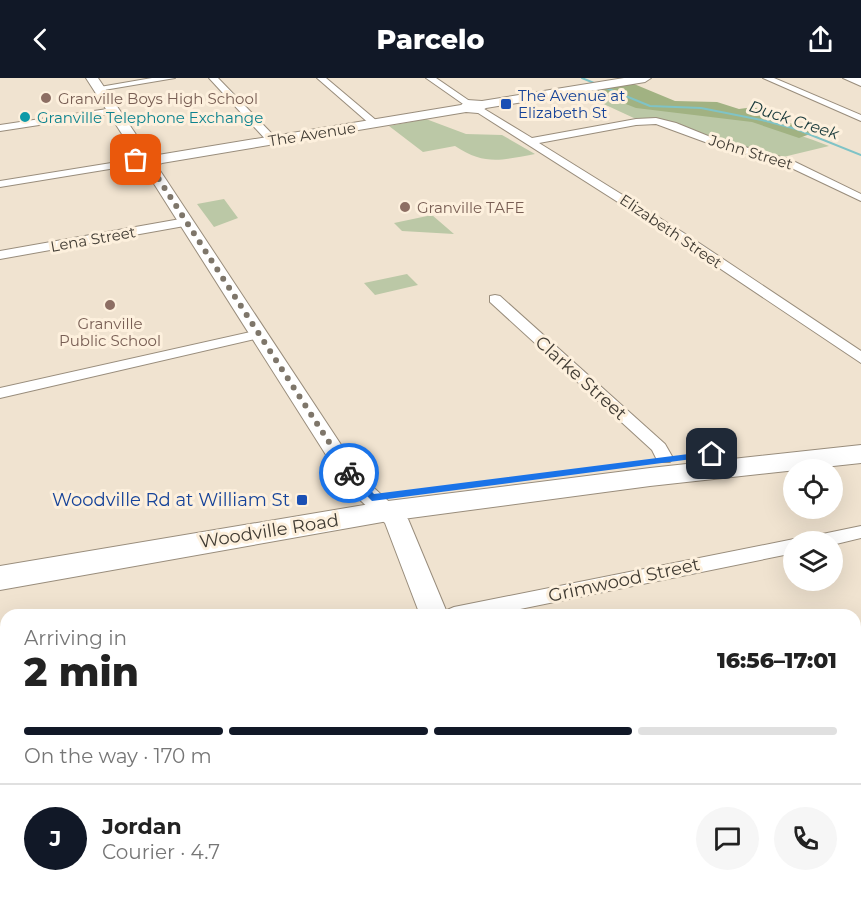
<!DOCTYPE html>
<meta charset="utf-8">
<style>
:root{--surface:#fff;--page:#f6f6f6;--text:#222;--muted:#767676;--line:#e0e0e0;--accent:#111827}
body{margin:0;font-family:Montserrat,sans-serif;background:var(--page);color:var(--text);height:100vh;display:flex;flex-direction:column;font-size:22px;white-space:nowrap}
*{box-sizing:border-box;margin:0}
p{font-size:20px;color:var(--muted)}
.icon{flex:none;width:33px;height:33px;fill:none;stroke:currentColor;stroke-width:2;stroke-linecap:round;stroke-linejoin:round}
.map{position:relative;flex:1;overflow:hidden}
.panel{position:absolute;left:0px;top:531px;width:861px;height:296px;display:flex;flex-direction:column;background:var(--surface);border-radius:18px 18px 0 0;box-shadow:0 6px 24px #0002}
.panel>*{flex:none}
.controls{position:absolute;left:783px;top:381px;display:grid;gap:12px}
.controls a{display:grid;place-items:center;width:60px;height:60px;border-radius:50%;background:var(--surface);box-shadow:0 6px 24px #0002;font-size:30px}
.pin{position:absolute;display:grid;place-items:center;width:51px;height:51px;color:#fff;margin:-26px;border-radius:12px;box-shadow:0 3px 9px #0006}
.courier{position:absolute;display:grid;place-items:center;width:60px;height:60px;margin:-30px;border:4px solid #1a73e8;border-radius:50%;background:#fff;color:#222;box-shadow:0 2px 8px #0007}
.headline em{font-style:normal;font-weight:800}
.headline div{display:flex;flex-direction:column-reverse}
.headline{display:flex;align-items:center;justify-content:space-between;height:102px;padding:0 24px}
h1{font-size:39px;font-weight:800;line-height:45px}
.bar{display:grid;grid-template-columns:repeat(4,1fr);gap:9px 6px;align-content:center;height:72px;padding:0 24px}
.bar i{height:8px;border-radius:4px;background:var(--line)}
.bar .current{background:var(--accent)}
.bar p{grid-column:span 4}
.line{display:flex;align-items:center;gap:15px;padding:0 24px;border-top:2px solid var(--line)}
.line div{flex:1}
.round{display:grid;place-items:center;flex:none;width:63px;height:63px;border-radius:32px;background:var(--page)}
header{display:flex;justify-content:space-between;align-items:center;height:78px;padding:0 24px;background:var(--accent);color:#fff;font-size:27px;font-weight:800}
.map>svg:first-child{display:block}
</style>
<header><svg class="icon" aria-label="back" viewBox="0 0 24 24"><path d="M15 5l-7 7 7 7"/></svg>Parcelo<svg class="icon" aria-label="share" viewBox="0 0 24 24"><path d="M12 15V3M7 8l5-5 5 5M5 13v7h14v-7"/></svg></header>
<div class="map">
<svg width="861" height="826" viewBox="0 0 861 826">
<rect width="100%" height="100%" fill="#f0e3d0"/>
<path fill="#bbc8a6" d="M603 12C679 27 757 39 829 68L779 80 709 61 654 42 636 41 582 16Z
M426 41 466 56 502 57 535 76C502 82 485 88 455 68L423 74 389 48Z
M224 121 238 140 214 149 197 126Z
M432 137 454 156 402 153 394 145Z
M407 196 418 207 375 217 364 205Z"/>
<path fill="#a1b282" d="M634 6 675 23 717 24 739 31 754 29 813 55 799 60 752 44 636 30 590 12Z"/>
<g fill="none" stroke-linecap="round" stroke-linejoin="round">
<path stroke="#7fc3c6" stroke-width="2" d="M582 0 650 28 701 30 766 43 796 51 861 77"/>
<defs>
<path id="minor" d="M152 0H175L98 13 94 10Z
M209 0H218L276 60V64H268Z
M317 0H326L377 43V47H371Z
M426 0H436L474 26 466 28Z
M763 0H774L861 37V43Z
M475 29H481L532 60 636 41 656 40 676 45 713 60 791 82 861 116V123L783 86 705 64 656 46 636 47 539 65 687 157 861 273V285L679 163 475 33Z
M114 30 117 31V35L0 53V47Z
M136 81 141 84 140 86 0 109V103Z
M186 140 190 141V147L0 181V173Z
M495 217 500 218 665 366 673 380 670 384H658L652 372 490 224V218Z
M259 252 264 253 266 256 264 259 0 320V310Z
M861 448V460L832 467V464H806L808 459Z
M794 461 801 464H794V475L491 537H444L447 532 454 529Z
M861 605V623L855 625V607Z
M6 620V638L0 639V621Z"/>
<path id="tertiary" d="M86 0H98L143 67 145 81 158 77 461 27 467 22 482 23 624 0H651L645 4 486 30 478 35 466 34 162 85 157 88 363 400 408 441 448 537H420L385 445 347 410 144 90 135 89 129 82 133 79 129 67Z
M843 0H861V8Z
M525 820H561L563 826H527Z"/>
<path id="primary" d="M861 367V385L650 408 388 443 0 512V488L388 423 650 390Z"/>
</defs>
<use href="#minor" stroke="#998d7c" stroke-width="2"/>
<use href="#tertiary" stroke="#998d7c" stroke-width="2"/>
<use href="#primary" stroke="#998d7c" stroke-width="2"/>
<use href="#minor" fill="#fff" fill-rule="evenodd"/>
<use href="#tertiary" fill="#fff" fill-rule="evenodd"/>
<use href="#primary" fill="#fff" fill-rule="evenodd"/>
</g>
<path fill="#1a73e8" d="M712 373 717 376 715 378 372 423 344 395 352 392 374 416Z"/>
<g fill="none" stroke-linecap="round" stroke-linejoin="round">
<path stroke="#7e766a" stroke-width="6" stroke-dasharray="0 10.8" d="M136 82 140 86H149L349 395"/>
</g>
<g fill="#8d6e63" stroke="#fdf0dd" stroke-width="2">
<circle cx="46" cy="20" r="6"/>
<circle cx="405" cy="129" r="6"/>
<circle cx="110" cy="227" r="6"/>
</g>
<g fill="#1a4fb4" stroke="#fdf0dd" stroke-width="2">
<rect x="500" y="20" width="12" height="12" rx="3"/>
<rect x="296" y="416" width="12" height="12" rx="3"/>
</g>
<circle fill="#0f9aa8" stroke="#fdf0dd" stroke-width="2" cx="25" cy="39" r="6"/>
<g text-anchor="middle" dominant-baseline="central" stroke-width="6" stroke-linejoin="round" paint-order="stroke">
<g font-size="15" fill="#164399" stroke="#fdf0dd" text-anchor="start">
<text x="518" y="17">The Avenue at<tspan x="518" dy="17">Elizabeth St</tspan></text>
</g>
<g font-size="15" fill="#785e54" stroke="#fdf0dd" text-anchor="start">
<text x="58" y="20">Granville Boys High School</text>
<text x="417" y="129">Granville TAFE</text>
<text x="110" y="245" text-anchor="middle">Granville<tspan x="110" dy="17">Public School</tspan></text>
</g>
<g font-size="15" fill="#0d838f" stroke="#fdf0dd" text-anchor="start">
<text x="37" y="39">Granville Telephone Exchange</text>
</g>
<g font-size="15" fill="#403b33" stroke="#fdf0dd">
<text transform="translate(312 56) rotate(-9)">The Avenue</text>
<text transform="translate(751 74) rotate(17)">John Street</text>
<text transform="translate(671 153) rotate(34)">Elizabeth Street</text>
<text transform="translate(93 161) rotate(-10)">Lena Street</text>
</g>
<g font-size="16" font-style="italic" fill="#143638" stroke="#fdf0dd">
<text transform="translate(794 42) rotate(18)">Duck Creek</text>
</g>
<g font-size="18" fill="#403b33" stroke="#fdf0dd">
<text transform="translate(581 300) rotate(42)">Clarke Street</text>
<text transform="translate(269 453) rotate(-9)">Woodville Road</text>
<text transform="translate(624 502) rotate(-12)">Grimwood Street</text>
</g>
<g font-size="18" fill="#164399" stroke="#fdf0dd" text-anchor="end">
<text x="290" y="422">Woodville Rd at William St</text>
</g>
</g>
</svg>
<div class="controls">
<a><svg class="icon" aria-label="locate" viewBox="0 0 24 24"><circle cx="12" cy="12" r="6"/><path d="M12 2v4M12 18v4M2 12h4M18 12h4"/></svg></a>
<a><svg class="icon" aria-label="layers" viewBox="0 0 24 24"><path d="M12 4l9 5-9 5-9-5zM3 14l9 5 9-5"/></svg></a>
</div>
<div class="pin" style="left:136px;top:82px;background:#ea580c"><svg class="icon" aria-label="bag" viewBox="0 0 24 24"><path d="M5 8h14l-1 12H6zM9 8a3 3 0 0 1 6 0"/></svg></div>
<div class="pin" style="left:712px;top:376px;background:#1f2937"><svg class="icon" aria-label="home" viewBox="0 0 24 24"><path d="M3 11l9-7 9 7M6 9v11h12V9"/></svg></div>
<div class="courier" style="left:349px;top:395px"><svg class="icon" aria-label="bike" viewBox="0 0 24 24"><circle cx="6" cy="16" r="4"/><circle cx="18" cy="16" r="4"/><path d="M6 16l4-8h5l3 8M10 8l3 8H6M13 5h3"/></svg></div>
<section class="panel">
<div class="headline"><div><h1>2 min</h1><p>Arriving in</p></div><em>16:56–17:01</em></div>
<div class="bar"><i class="current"></i><i class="current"></i><i class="current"></i><i></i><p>On the way · 170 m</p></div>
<div class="line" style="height:108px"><b class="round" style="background:var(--accent);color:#fff">J</b><div><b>Jordan</b><p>Courier · 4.7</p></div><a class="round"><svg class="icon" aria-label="chat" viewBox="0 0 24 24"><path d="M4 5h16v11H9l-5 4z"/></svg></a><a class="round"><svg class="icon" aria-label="phone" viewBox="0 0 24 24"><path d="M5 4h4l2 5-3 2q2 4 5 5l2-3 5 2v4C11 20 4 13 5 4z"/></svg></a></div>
</section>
</div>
